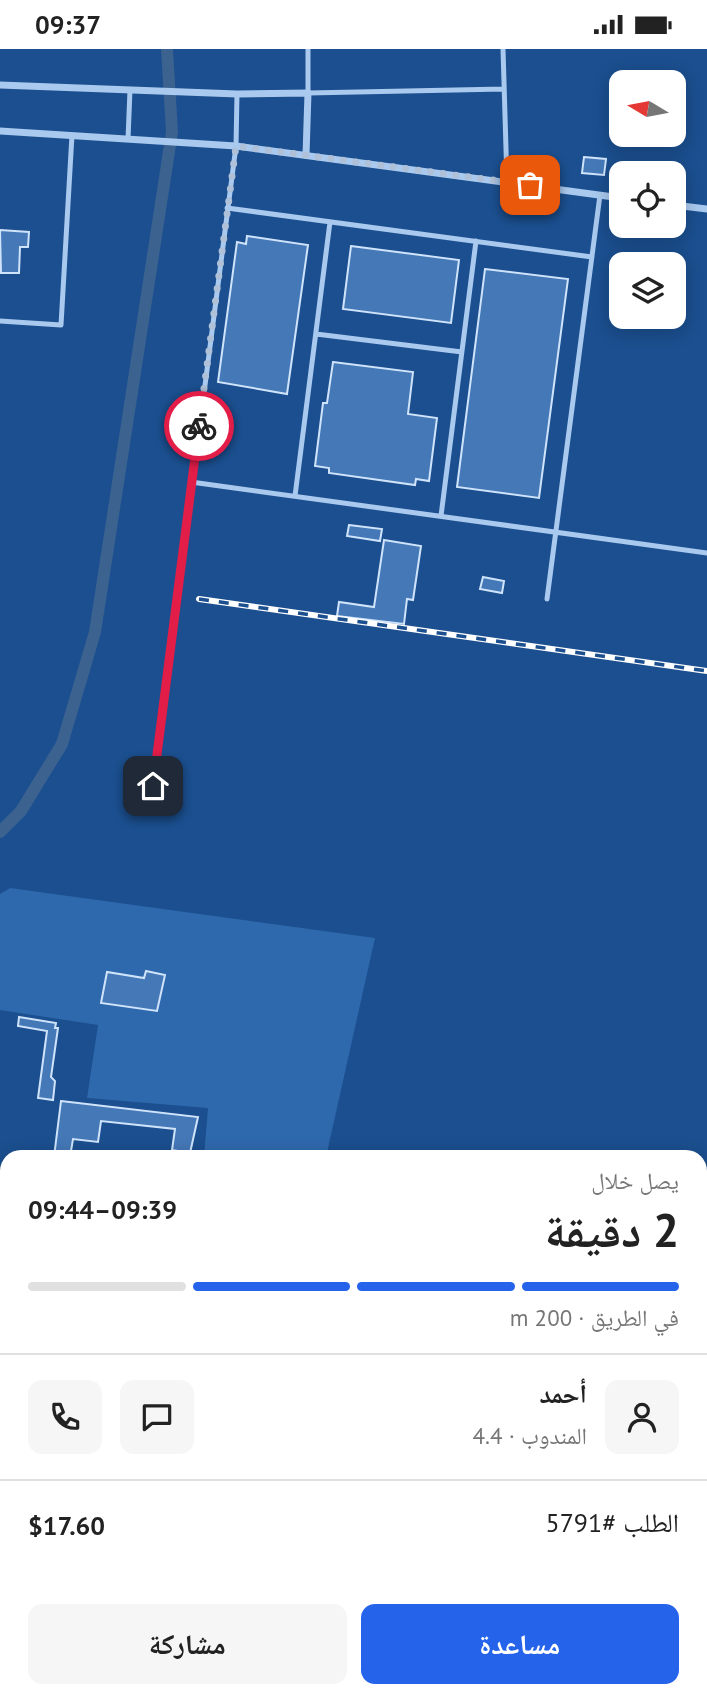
<!DOCTYPE html>
<html lang="ar">
<meta charset="utf-8">
<style>
:root{--surface:#fff;--page:#f6f6f6;--text:#222;--muted:#767676;--line:#e0e0e0;--accent:#2563eb}
body{margin:0;font-family:"PT Sans","Noto Naskh Arabic",sans-serif;background:var(--page);color:var(--text);direction:rtl;height:100vh;display:flex;flex-direction:column;font-size:26px;white-space:nowrap}
*{box-sizing:border-box;margin:0}
p{font-size:23px;color:var(--muted)}
.icon{flex:none;width:38px;height:38px;fill:none;stroke:currentColor;stroke-width:2;stroke-linecap:round;stroke-linejoin:round}
.map{position:relative;flex:1;overflow:hidden;direction:ltr}
.details{position:absolute;left:0px;top:1101px;width:707px;height:548px;display:flex;flex-direction:column;background:var(--surface);border-radius:21px 21px 0 0;box-shadow:0 4px 18px #0003;direction:rtl}
.details>*{flex:none}
.needle{width:46px;rotate:280deg}
.tools{position:absolute;left:609px;top:21px;display:grid;gap:14px}
.tools a{display:grid;place-items:center;width:77px;height:77px;border-radius:14px;background:var(--surface);box-shadow:0 4px 18px #0003;font-size:35px}
.pin{position:absolute;display:grid;place-items:center;width:60px;height:60px;color:#fff;margin:-30px;border-radius:14px;box-shadow:0 4px 10px #0006}
.courier{position:absolute;display:grid;place-items:center;width:70px;height:70px;margin:-35px;border:5px solid #e11d48;border-radius:50%;background:#fff;color:#222;box-shadow:0 2px 9px #0007}
.head em{font-style:normal;font-weight:700}
.head div{display:flex;flex-direction:column-reverse}
.head{display:flex;align-items:center;justify-content:space-between;height:119px;padding:0 28px}
h1{font-size:46px;font-weight:700;line-height:52px}
.bar{display:grid;grid-template-columns:repeat(4,1fr);gap:10px 7px;align-content:center;height:84px;padding:0 28px}
.bar i{height:9px;border-radius:5px;background:var(--line)}
.bar .active{background:var(--accent)}
.bar p{grid-column:span 4}
.line{display:flex;align-items:center;gap:18px;padding:0 28px;border-top:2px solid var(--line)}
.line div{flex:1}
.round{display:grid;place-items:center;flex:none;width:74px;height:74px;border-radius:14px;background:var(--page)}
.button{display:flex;gap:14px;margin-top:auto;padding:14px 28px}
.button a{flex:1;height:80px;border-radius:14px;background:var(--accent);color:#fff;font-size:28px;font-weight:700;line-height:80px;text-align:center}
.button a+a{background:var(--page);color:var(--text)}
.status{display:flex;justify-content:space-between;align-items:center;height:49px;padding:0 35px;background:var(--surface);direction:ltr}
.status svg{height:19px;fill:currentColor}
.map>svg:first-child{display:block}
</style>
<div class="status"><b>09:37</b><svg viewBox="0 0 49 12"><path d="M0 12V9h3v3zM5 12V6h3v6zM10 12V3h3v9zM15 12V0h3v12zM26 1h20v11H26zM47 4h2v5h-2z"/></svg></div>
<div class="map">
<svg width="707" height="1648" viewBox="0 0 707 1648">
<rect width="100%" height="100%" fill="#1b4f8f"/>
<path fill="#2e69ad" d="M10 839 375 889 326 1108H204L208 1059 87 1049 98 976 0 961V845Z"/>
<g fill="none" stroke-linecap="round" stroke-linejoin="round">
<path stroke="#3c6290" stroke-width="12" d="M0 783 21 762 62 695 95 583 172 83 167 0"/>
</g>
<path fill="#4478b7" stroke="#cfe3fa" stroke-width="2" d="M584 108 606 110 604 126 582 124Z
M0 181 29 183 28 198H20L19 224H1Z
M247 187 308 196 287 345 218 333 237 193 246 195Z
M351 197 459 211 451 274 343 260Z
M485 220 568 230 539 449 457 438Z
M333 313 413 323 408 365 437 369 429 432 416 430 415 436 329 424V419L315 417 323 354H327Z
M349 476 382 480 380 492 347 487Z
M384 491 421 497 413 551 407 550 404 575 337 567 339 553 374 558Z
M483 528 504 532 502 544 480 540Z
M146 922 165 926 157 962 101 954 107 923 144 929Z
M19 968 56 974 55 979H58L51 1028 55 1032 53 1051 38 1049 47 982 18 977Z
M61 1052 198 1068 190 1104 172 1101 175 1080 101 1072 98 1093 73 1090 70 1108H54Z"/>
<g fill="none" stroke-linecap="round" stroke-linejoin="round">
<path stroke="#a9c9ee" stroke-width="5" d="M308 0V44L504 40
M503 0 507 133
M128 90 130 41
M227 159 592 208
M0 272 61 276 72 86
M316 285 462 303
M191 433 707 504
M295 447 330 173
M441 467 476 192
M547 550 600 146
M153 738 236 97 237 45"/>
<path stroke="#a9c9ee" stroke-width="7" d="M0 36 237 45 308 44 306 106
M0 82 236 97 621 149
M674 156 707 160
M0 1130 7 1131
M0 1433 7 1434
M267 1648 268 1642
M514 1648 515 1642
M656 1648 658 1642"/>
<defs>
<path id="rail" d="M199 550 707 622"/>
</defs>
<use href="#rail" stroke="#fff" stroke-width="6"/>
<use href="#rail" stroke="#1b4f8f" stroke-width="3.5" stroke-dasharray="10" stroke-linecap="butt"/>
</g>
<g fill="none" stroke-linecap="round" stroke-linejoin="round">
<path stroke="#afc1d8" stroke-width="7" stroke-dasharray="0 12.6" d="M199 377 236 97 530 136"/>
<path stroke="#e11d48" stroke-width="9" d="M153 737 199 377"/>
</g>
</svg>
<div class="tools">
<a><svg class="needle" viewBox="-14 -14 28 28"><path d="M0-13l5 13h-10z" fill="#e53935"/><path d="M0 13l5-13h-10z" fill="#767676"/></svg></a>
<a><svg class="icon" aria-label="locate" viewBox="0 0 24 24"><circle cx="12" cy="12" r="6"/><path d="M12 2v4M12 18v4M2 12h4M18 12h4"/></svg></a>
<a><svg class="icon" aria-label="layers" viewBox="0 0 24 24"><path d="M12 4l9 5-9 5-9-5zM3 14l9 5 9-5"/></svg></a>
</div>
<div class="pin" style="left:530px;top:136px;background:#ea580c"><svg class="icon" aria-label="bag" viewBox="0 0 24 24"><path d="M5 8h14l-1 12H6zM9 8a3 3 0 0 1 6 0"/></svg></div>
<div class="pin" style="left:153px;top:737px;background:#1f2937"><svg class="icon" aria-label="home" viewBox="0 0 24 24"><path d="M3 11l9-7 9 7M6 9v11h12V9"/></svg></div>
<div class="courier" style="left:199px;top:377px"><svg class="icon" aria-label="bike" viewBox="0 0 24 24"><circle cx="6" cy="16" r="4"/><circle cx="18" cy="16" r="4"/><path d="M6 16l4-8h5l3 8M10 8l3 8H6M13 5h3"/></svg></div>
<section class="details">
<div class="head"><div><h1>2 دقيقة</h1><p>يصل خلال</p></div><em>09:39–09:44</em></div>
<div class="bar"><i class="active"></i><i class="active"></i><i class="active"></i><i></i><p>في الطريق · 200 m</p></div>
<div class="line" style="height:126px"><a class="round"><svg class="icon" aria-label="person" viewBox="0 0 24 24"><circle cx="12" cy="8" r="4"/><path d="M4 21q1-7 8-7t8 7"/></svg></a><div><b>أحمد</b><p>المندوب · 4.4</p></div><a class="round"><svg class="icon" aria-label="chat" viewBox="0 0 24 24"><path d="M4 5h16v11H9l-5 4z"/></svg></a><a class="round"><svg class="icon" aria-label="phone" viewBox="0 0 24 24"><path d="M5 4h4l2 5-3 2q2 4 5 5l2-3 5 2v4C11 20 4 13 5 4z"/></svg></a></div>
<div class="line" style="height:91px"><div>الطلب #5791</div><b>$17.60</b></div>
<div class="button"><a>مساعدة</a><a>مشاركة</a></div>
</section>
</div>
